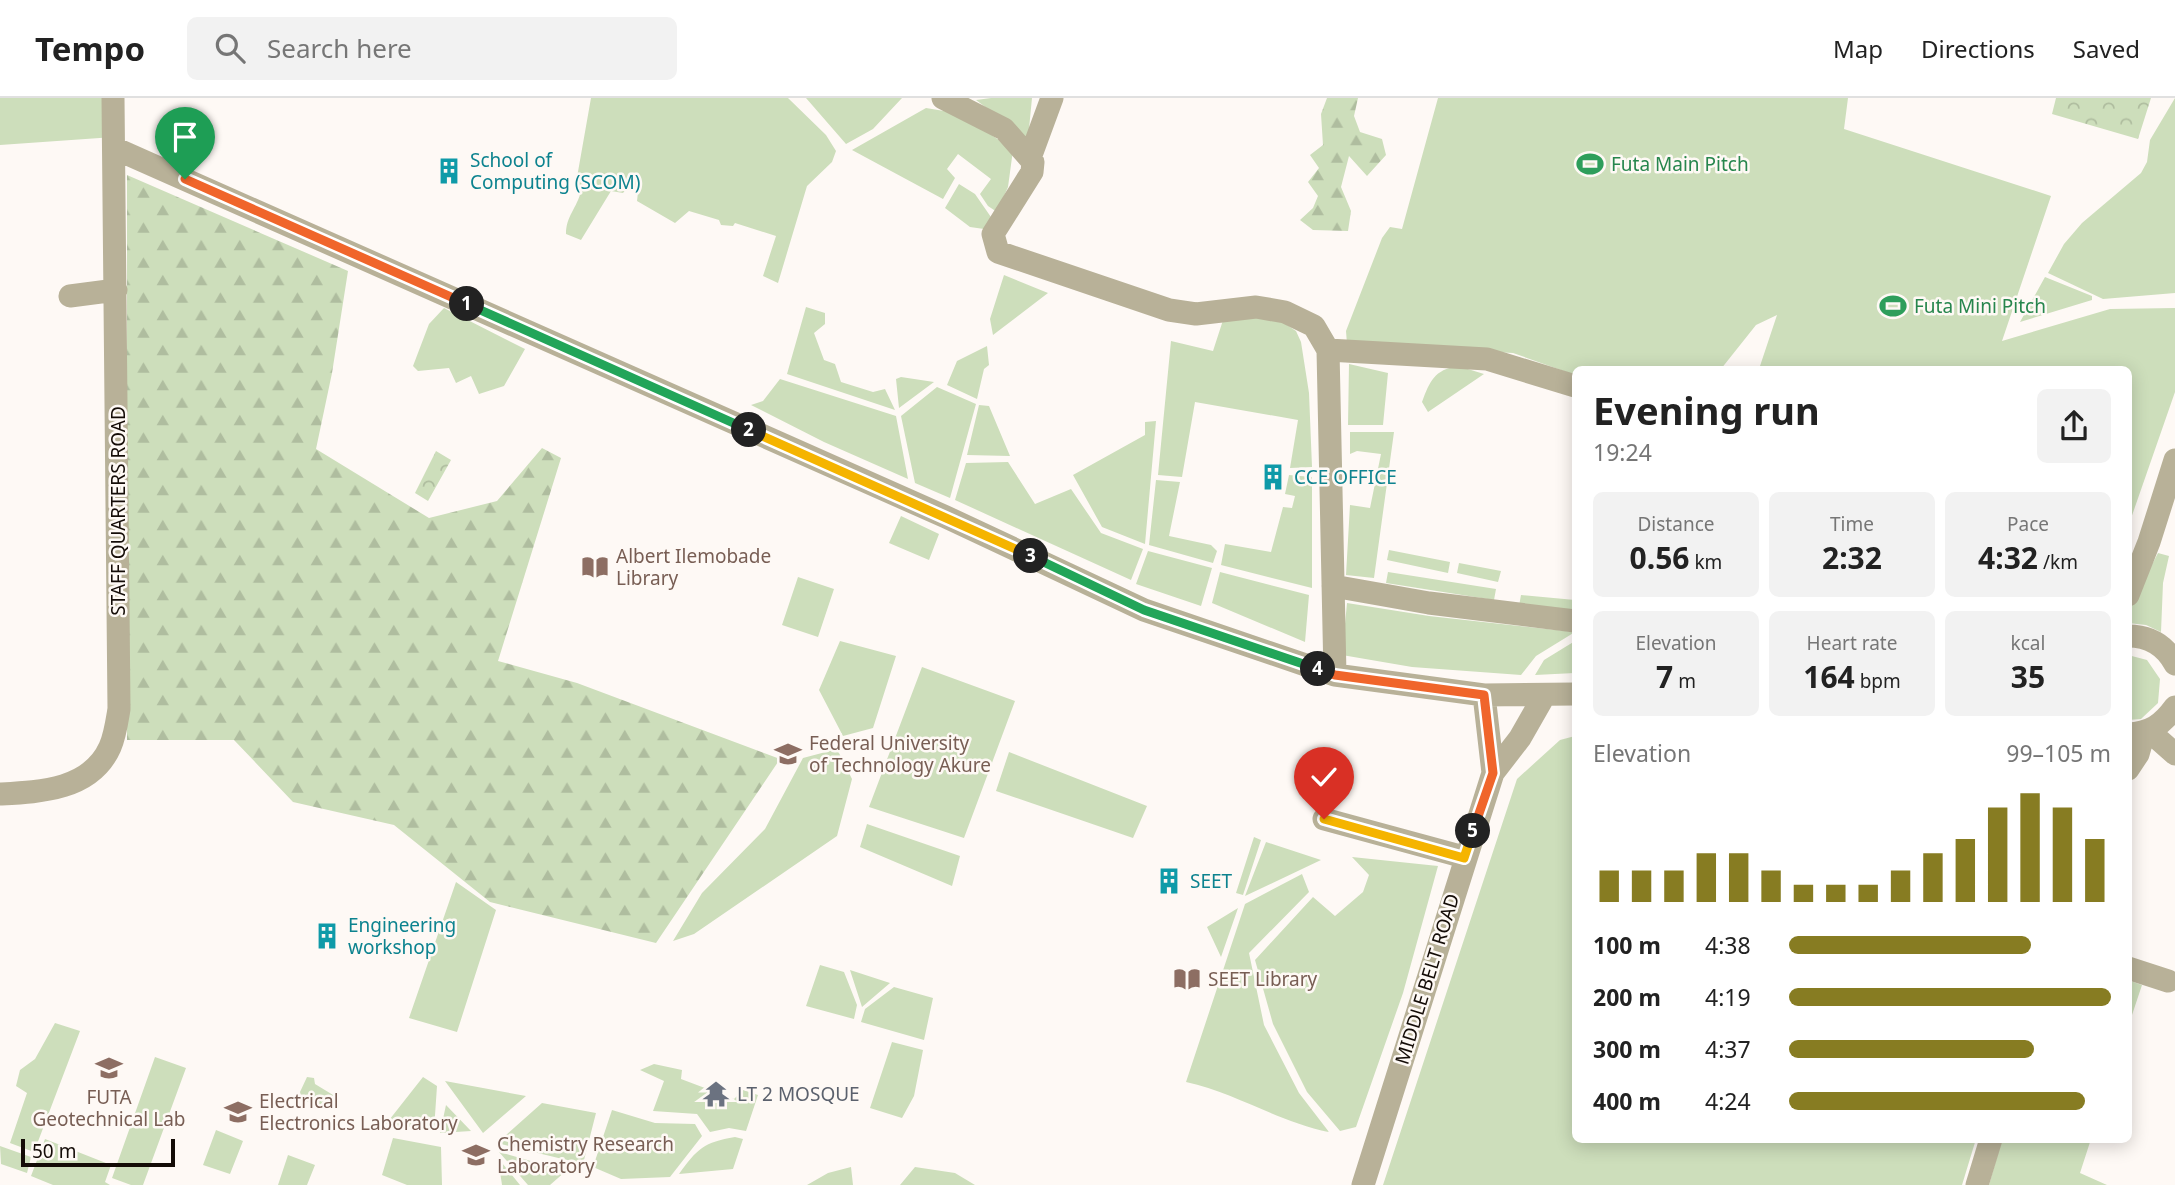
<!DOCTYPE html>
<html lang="en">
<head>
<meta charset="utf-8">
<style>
  body { margin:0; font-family:"Noto Sans",sans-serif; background:#f2f2f2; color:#222; height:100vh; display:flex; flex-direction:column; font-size:26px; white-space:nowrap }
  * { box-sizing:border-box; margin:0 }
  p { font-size:23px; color:#767676 }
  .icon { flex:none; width:38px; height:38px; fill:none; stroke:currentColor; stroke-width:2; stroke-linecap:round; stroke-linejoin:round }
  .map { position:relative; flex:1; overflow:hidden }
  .side { position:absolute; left:1572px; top:268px; width:560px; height:777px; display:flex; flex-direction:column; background:#fff; border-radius:10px; box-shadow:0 4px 18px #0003 }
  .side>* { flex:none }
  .scale { position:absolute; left:21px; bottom:18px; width:154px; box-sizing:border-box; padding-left:7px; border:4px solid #140c07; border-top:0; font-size:19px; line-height:24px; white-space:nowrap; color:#140c07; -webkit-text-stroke:5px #fef9f5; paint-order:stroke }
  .pin { position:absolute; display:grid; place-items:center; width:60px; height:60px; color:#fff; margin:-72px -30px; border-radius:50% 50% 50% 0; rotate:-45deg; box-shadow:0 0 7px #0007 }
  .pin .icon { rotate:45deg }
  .km { position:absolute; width:35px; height:35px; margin:-18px; border-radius:50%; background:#222; color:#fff; font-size:19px; line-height:35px; text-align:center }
  .round { display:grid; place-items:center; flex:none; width:74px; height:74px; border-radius:10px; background:#f2f2f2 }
  .summary { display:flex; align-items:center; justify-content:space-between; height:119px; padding:0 21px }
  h1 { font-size:38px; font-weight:700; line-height:52px }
  .figures { display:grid; grid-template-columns:repeat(3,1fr); gap:10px; height:119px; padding:7px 21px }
  .figures div { display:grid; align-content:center; border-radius:10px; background:#f2f2f2; text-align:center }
  .figures b { font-size:30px; font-weight:700 }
  .figures small { font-size:19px; font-weight:400 }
  .figures p { font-size:19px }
  .chart { height:196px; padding:14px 21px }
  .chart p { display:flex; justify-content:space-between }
  .chart svg { width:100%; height:126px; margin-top:7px; stroke:#877c22; stroke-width:6 }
  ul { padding:0 21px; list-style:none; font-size:23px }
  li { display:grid; grid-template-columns:112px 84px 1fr; align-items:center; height:52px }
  li i { height:18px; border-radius:9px; background:#877c22 }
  header { display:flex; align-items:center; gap:42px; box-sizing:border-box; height:98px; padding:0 35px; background:#fff; border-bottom:2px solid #e0e0e0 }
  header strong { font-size:33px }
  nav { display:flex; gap:38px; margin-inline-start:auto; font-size:24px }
  .search { width:490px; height:63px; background:#f2f2f2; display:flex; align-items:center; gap:18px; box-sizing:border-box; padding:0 24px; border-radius:10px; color:#767676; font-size:26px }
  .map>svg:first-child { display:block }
  .green { fill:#cddebb }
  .forest { fill:url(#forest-firs) }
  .park { fill:url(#park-crowns) }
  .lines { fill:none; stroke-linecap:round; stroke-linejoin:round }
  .minor { stroke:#b8b198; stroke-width:23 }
  .split-1-casing { stroke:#fff; stroke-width:14 }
  .split-2-casing { stroke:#fff; stroke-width:14 }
  .split-3-casing { stroke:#fff; stroke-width:14 }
  .split-4-casing { stroke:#fff; stroke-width:14 }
  .split-5-casing { stroke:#fff; stroke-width:14 }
  .split-6-casing { stroke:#fff; stroke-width:14 }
  .split-1 { stroke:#f0652b; stroke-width:9 }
  .split-2 { stroke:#22a559; stroke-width:9 }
  .split-3 { stroke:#f5b400; stroke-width:9 }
  .split-4 { stroke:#22a559; stroke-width:9 }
  .split-5 { stroke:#f0652b; stroke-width:9 }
  .split-6 { stroke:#f5b400; stroke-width:9 }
  .labels { text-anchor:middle; stroke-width:5; stroke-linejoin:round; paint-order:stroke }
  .culture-label { font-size:19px; fill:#0d838f; stroke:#fef9f5; text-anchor:start }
  .leisure-label { font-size:19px; fill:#27864d; stroke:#fef9f5; text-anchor:start }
  .street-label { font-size:19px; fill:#140c07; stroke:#fef9f5 }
  .education-label { font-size:19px; fill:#785e54; stroke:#fef9f5; text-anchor:start }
  .worship-label { font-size:19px; fill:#5b616d; stroke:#fef9f5; text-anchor:start }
</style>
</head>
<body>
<header>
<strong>Tempo</strong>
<div class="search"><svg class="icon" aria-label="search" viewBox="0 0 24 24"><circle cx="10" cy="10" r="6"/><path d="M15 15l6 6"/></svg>Search here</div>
<nav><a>Map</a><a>Directions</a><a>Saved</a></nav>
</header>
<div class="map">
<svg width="2175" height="1087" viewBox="0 0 2175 1087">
  <defs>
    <pattern id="forest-firs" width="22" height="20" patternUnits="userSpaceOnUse" patternTransform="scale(1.75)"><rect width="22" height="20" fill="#cddebb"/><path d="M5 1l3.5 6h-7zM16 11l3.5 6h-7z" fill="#afbd9f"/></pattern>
    <pattern id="park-crowns" width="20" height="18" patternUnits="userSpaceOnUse" patternTransform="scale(1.75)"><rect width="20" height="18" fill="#cddebb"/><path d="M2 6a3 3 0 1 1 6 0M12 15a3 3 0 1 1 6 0" fill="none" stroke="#afbd9f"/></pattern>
  </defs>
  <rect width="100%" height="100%" fill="#fef9f5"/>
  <path class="green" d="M0 0H112L114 39 0 47Z
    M591 0H788L826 37 836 53 832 64 807 88 778 185 763 178 776 138 735 125 733 128 721 127 719 122 689 113 675 125 637 103 638 94 630 86 623 95 611 93 581 142 566 136C566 118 577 110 581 93L576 85Z
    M806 0H902L873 31 846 46Z
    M991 0H1032L1028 41 976 2Z
    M1438 0H1848L1844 31 2051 98 2002 243 2110 211 2175 210V294L2128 429V271H1759L1777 217 1756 227 1721 271H1575V277L1513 255 1347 246 1346 233 1382 140 1390 129 1402 131Z
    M2175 0V195L2103 201 2048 175 2064 146 2082 125 2141 75 2147 64 2150 42Z
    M926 10 962 16 1013 52 1008 89 997 114 988 108 980 96 991 81 958 56 947 71 955 80 943 101 852 52Z
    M959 86 975 96 993 122 984 131 970 129 945 110Z
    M1004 177 1048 195 993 237 990 221Z
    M2045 179 2092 198V202L2020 224Z
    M806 209 825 215V226L814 235 824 262 835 266 841 284 873 294 885 291 895 312 787 276Z
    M444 210 525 251 504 288 479 296 471 278 456 285 449 270 418 273 413 268 429 226Z
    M1225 216 1275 219 1296 233 1301 244 1309 295 1312 369 1290 370 1298 322 1195 304 1182 379 1158 377 1171 243 1213 253Z
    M987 248 989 267 984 271 977 301 947 287 957 263Z
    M1349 266 1388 275 1383 327H1348Z
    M1458 268 1484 276 1428 314 1422 304C1430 283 1434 272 1458 268Z
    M901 279 934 284 899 310 896 281Z
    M780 281 896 318 908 381 824 344 751 307 763 303Z
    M937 289 976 306 950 400 915 385 901 318Z
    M979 307 989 308 1010 358 967 357Z
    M1156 323 1145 446 1102 429 1073 377 1145 337V324Z
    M1350 334H1394L1374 480 1346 477 1350 407 1370 410 1381 356 1357 353 1350 356Z
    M1008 364 1035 406 1071 391 1101 435 1143 451 1131 482 955 402 966 365Z
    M1289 377 1312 379V490L1221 467 1225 446 1271 454 1283 409 1292 410 1295 398 1285 396Z
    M1156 382 1180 384 1169 438 1211 447 1217 453 1213 465 1149 447Z
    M901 418 939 436 929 462 889 445Z
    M1389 452 1450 464 1448 475 1387 462Z
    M1148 453 1212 470 1201 508 1136 486Z
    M2158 455 2169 458 2163 485 2161 534 2146 527 2128 525V513Z
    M1459 465 1501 473 1498 484 1457 475Z
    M1220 474 1309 497 1305 544 1212 505Z
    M1388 474 1496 491 1494 502 1386 485Z
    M798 479 834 491 818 539 782 527Z
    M1521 497 1575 502V515L1519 508Z
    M1347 505 1429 518 1575 534 1536 558 1521 577 1412 569 1342 557Z
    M840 543 896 558 873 630 843 638 819 592Z
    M1575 543V575L1535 577 1544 562Z
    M2128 557 2147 562 2160 581 2158 605 2141 621 2128 622Z
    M922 569 1015 603 964 740 869 709Z
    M1575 638V1041H1976L1962 1087H1383L1517 681 1560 642Z
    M837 651 852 681 837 738 694 836 673 843 702 795 765 731 803 660Z
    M1009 654 1147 708 1133 740 996 693Z
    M867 726 960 758 952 788 860 749Z
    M1254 739 1261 742 1243 797 1236 795Z
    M1266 744 1321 762 1245 798Z
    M1352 759 1438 768 1403 895 1356 1029 1340 1033 1307 994 1273 926 1255 862 1313 799 1335 818 1363 794 1369 777Z
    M1302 776 1309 794 1249 855 1264 927 1299 995 1329 1034C1279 1024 1236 995 1186 984L1245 806Z
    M456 784 496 812 457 934 409 920Z
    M1238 810 1221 859 1207 829Z
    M820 867 844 874 857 907 854 921 806 908Z
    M850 872 890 885 862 909Z
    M2128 882 2142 887 2128 929Z
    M894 889 933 900 924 942 861 924 865 911Z
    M55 925 80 933 34 1054 10 1045 27 995 16 988 20 972 35 961Z
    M892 944 923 952 914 998 902 1020 870 1010Z
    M155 959 186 970 143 1087H131L112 1080Z
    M654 966 682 972 681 981 734 1001 743 992 758 997 746 1033 729 1030 710 1034 697 1016 653 1013 664 983 640 972Z
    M307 979 314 980 315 986 338 1000 336 1008 323 1010 302 1001 300 994Z
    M423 979 437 988 434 1032 386 1026Z
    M445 983 526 998 483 1035Z
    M542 1005 596 1015 583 1066 497 1045Z
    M446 1007 471 1033 440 1035Z
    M612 1012 655 1025 695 1026 702 1038 670 1079 621 1081 593 1069Z
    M216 1032 243 1043 230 1076 203 1067Z
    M735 1039 743 1041 733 1071 679 1076C697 1051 704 1044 735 1039Z
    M393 1040 441 1049 442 1087H407L382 1077Z
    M45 1041 111 1067 105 1084 110 1087H53L31 1078Z
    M2002 1041H2091L2080 1075 2107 1087H1989Z
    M0 1048 31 1059 27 1075 1 1066Z
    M499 1054 566 1073 550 1087H528Z
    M288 1057 315 1067 307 1087H278Z
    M498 1060 520 1087H502Z
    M851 1069 853 1087H807L828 1075Z
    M915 1069 955 1075 975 1087H900Z"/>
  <path class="forest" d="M1327 0H1358L1354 18 1360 34 1382 41 1386 57 1367 78 1349 58 1341 89 1351 113 1348 133 1313 132 1300 122 1313 110 1318 98 1308 84 1319 70 1310 57 1323 47 1321 16Z
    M127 77 348 173 332 275 316 351 429 420 497 403 542 350 561 360 498 563 577 585 780 661 656 845 490 804 394 727 293 704 234 642H127Z"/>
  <path class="park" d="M2056 0H2151L2138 41 2052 16Z
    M436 353 451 362 428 403 415 395Z"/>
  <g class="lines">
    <path class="minor" d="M943 0 1004 31 1033 64 1032 74 993 136 998 154 1169 212 1196 216 1256 209 1285 214 1314 228 1328 252 1335 577
      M114 50 946 419 1144 512 1335 577 1484 597 1575 596
      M1031 57 1052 0
      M70 198 116 192
      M1328 252 1487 261 1575 288
      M1333 488 1429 505 1575 523
      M2128 497 2149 444 2175 362
      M2128 538C2149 538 2165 547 2175 566
      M1484 597 1493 675
      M2149 633 2175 656
      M2128 636C2150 635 2162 627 2175 609
      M2128 671 2138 656 2144 635
      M0 696C40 694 91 692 110 649 115 638 117 623 119 611L113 0
      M1324 721 1464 759
      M2128 870 2168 883
      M1363 1087 1493 675 1520 640 1544 598
      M1977 1087 1991 1041"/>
  </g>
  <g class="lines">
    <g class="split-1-casing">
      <path id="split-1" d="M185 81 467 206"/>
    </g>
    <g class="split-2-casing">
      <path id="split-2" d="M467 206 749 332"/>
    </g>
    <g class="split-3-casing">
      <path id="split-3" d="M749 332 1031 458"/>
    </g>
    <g class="split-4-casing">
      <path id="split-4" d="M1031 458 1144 512 1318 571"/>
    </g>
    <g class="split-5-casing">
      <path id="split-5" d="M1318 571 1335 577 1484 597 1493 675 1473 733"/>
    </g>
    <g class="split-6-casing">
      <path id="split-6" d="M1324 721 1464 760 1473 733"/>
    </g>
    <use href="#split-1" class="split-1"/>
    <use href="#split-2" class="split-2"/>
    <use href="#split-3" class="split-3"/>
    <use href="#split-4" class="split-4"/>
    <use href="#split-5" class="split-5"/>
    <use href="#split-6" class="split-6"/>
  </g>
  <defs>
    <g id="stadium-bare" transform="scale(2.1)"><path d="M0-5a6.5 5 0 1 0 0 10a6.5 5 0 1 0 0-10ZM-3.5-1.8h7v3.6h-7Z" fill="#2e9e5b" stroke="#fef9f5" stroke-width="2.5" paint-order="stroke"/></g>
    <g id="building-bare" transform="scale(2.1)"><path d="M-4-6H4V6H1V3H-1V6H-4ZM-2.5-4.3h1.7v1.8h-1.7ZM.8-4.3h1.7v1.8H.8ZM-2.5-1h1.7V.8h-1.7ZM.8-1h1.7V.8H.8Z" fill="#0f9aa8" stroke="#fef9f5" stroke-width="2.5" paint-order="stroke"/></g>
    <g id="library-bare" transform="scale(2.1)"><path d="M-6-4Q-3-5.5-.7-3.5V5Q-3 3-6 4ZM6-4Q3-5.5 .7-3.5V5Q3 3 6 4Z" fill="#8d6e63" stroke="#fef9f5" stroke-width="2.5" paint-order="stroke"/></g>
    <g id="university-bare" transform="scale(2.1)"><path d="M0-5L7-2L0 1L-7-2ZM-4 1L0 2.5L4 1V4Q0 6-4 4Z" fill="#8d6e63" stroke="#fef9f5" stroke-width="2.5" paint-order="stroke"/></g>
    <g id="school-bare" transform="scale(2.1)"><path d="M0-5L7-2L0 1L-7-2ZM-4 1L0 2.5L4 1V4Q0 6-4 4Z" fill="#8d6e63" stroke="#fef9f5" stroke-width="2.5" paint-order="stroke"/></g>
    <g id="temple-bare" transform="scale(2.1)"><path d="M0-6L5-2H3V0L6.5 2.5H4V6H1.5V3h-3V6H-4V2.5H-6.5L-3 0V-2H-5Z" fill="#6b7280" stroke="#fef9f5" stroke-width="2.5" paint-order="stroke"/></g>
  </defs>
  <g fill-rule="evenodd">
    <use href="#stadium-bare" x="1590" y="66"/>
    <use href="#building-bare" x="449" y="73"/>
    <use href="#stadium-bare" x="1893" y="208"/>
    <use href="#building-bare" x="1273" y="379"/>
    <use href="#library-bare" x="595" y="469"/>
    <use href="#university-bare" x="788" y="656"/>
    <use href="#building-bare" x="1169" y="783"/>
    <use href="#building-bare" x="327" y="838"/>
    <use href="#library-bare" x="1187" y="881"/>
    <use href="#school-bare" x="109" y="970"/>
    <use href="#temple-bare" x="716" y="996"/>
    <use href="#school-bare" x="238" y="1014"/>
    <use href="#school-bare" x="476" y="1057"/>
  </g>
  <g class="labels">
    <g class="culture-label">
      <text x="470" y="69">School of<tspan x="470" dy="22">Computing (SCOM)</tspan></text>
      <text x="1294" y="386">CCE OFFICE</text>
      <text x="1190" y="790">SEET</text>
      <text x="348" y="834">Engineering<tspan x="348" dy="22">workshop</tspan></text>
    </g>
    <g class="leisure-label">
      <text x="1611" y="73">Futa Main Pitch</text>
      <text x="1914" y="215">Futa Mini Pitch</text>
    </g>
    <g class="street-label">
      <text transform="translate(118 413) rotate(-90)" y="7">STAFF QUARTERS ROAD</text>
      <text transform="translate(1427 881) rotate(-73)" y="7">MIDDLE BELT ROAD</text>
    </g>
    <g class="education-label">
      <text x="616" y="465">Albert Ilemobade<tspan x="616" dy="22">Library</tspan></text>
      <text x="809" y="652">Federal University<tspan x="809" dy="22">of Technology Akure</tspan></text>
      <text x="1208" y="888">SEET Library</text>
      <text x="109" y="1006" text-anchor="middle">FUTA<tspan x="109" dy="22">Geotechnical Lab</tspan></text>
      <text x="259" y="1010">Electrical<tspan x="259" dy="22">Electronics Laboratory</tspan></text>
      <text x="497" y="1053">Chemistry Research<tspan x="497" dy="22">Laboratory</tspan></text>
    </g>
    <g class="worship-label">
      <text x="737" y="1003">LT 2 MOSQUE</text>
    </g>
  </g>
</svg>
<div class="scale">50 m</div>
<div class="pin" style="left:185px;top:81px;background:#1e9e55"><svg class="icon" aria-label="arrive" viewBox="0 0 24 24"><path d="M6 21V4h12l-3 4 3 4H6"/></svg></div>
<div class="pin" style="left:1324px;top:721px;background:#d93025"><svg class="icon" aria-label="check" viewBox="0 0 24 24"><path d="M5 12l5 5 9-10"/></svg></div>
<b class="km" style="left:467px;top:206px">1</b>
<b class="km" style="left:749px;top:332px">2</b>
<b class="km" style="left:1031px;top:458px">3</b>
<b class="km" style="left:1318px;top:571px">4</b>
<b class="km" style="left:1473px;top:733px">5</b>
<section class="side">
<div class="summary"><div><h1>Evening run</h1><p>19:24</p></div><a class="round"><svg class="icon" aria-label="share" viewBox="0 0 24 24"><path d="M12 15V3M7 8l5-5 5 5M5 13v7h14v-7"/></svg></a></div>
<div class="figures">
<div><p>Distance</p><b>0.56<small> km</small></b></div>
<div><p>Time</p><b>2:32</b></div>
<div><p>Pace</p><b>4:32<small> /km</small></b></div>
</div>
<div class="figures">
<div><p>Elevation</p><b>7<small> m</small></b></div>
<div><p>Heart rate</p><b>164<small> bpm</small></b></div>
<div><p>kcal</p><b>35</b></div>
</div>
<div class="chart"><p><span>Elevation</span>99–105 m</p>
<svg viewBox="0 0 160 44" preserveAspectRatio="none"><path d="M5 44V33M15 44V33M25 44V33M35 44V27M45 44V27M55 44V33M65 44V38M75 44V38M85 44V38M95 44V33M105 44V27M115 44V22M125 44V11M135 44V6M145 44V11M155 44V22"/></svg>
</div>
<ul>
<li><b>100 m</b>4:38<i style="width:75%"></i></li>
<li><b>200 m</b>4:19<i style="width:100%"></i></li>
<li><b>300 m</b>4:37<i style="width:76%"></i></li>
<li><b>400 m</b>4:24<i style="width:92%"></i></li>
</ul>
</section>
</div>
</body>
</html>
